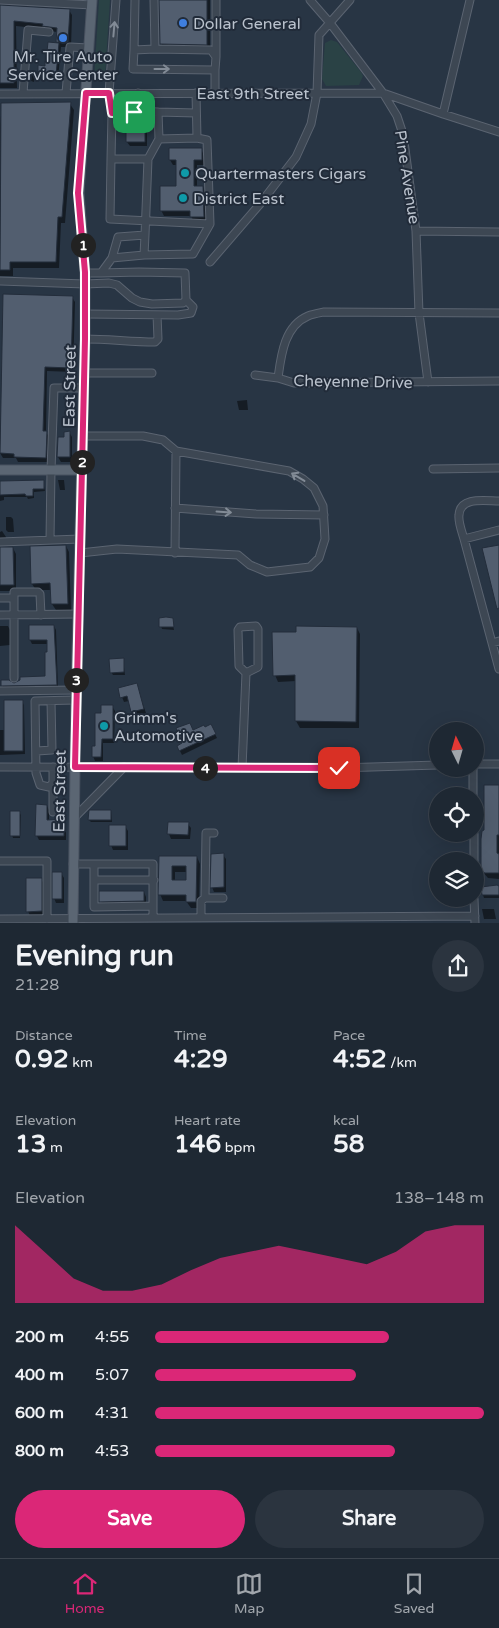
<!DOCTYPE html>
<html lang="en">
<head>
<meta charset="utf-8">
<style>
  body { margin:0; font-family:"Varela Round",sans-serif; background:#2b343f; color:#f1f3f6; height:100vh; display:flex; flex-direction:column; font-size:19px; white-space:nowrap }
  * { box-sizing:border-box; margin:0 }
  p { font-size:16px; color:#a1a6ac }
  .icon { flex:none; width:28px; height:28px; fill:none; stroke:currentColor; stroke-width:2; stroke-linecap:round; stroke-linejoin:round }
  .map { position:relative; height:923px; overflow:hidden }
  .sheet { display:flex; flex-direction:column; background:#1e2833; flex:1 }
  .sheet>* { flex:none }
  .needle { width:32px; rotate:355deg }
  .tools { position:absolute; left:429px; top:722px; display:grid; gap:10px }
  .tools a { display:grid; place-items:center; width:55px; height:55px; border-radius:50%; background:#1e2833; box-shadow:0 5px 20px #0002,0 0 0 1px #3c444e; font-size:25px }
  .pin { position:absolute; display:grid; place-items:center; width:42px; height:42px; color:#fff; margin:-21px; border-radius:10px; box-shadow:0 2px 8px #0006 }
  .km { position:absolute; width:25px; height:25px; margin:-12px; border-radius:50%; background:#222; color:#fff; font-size:14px; line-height:25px; text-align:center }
  .round { display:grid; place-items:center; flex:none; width:52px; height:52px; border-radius:26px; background:#2b343f }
  .summary { display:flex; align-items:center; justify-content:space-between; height:85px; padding:0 15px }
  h1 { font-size:28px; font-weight:700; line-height:38px }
  .stats { display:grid; grid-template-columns:repeat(3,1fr); gap:8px; height:85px; padding:5px 15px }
  .stats div { display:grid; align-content:center }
  .stats b { font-size:25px; font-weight:700 }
  .stats small { font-size:14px; font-weight:400 }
  .stats p { font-size:14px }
  .chart { height:140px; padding:10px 15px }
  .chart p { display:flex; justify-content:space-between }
  .chart svg { width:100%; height:90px; margin-top:5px; fill:#db2777; opacity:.7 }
  .action { display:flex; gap:10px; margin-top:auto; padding:10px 15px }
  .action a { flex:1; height:58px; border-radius:30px; background:#db2777; color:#fff; font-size:20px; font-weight:700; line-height:58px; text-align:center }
  .action a+a { background:#2b343f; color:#f1f3f6 }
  ul { padding:0 15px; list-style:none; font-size:16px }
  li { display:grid; grid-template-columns:80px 60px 1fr; align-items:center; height:38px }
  li i { height:12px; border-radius:6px; background:#db2777 }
  .tab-bar { display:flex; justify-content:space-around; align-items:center; height:70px; border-top:1px solid #3c444e; background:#1e2833; font-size:14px; color:#a1a6ac }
  .tab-bar a { display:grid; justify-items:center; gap:2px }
  .tab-bar .current { color:#db2777 }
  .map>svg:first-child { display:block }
  .green { fill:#2a4245 }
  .shadow { fill:#0007; fill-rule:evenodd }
  .building { fill:#525e6f; stroke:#232d3b; fill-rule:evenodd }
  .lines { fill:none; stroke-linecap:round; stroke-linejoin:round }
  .minor-casing { stroke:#5b6471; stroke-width:9 }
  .major-casing { stroke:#495260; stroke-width:11 }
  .minor { stroke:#3d4753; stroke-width:7 }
  .major { stroke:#5b6673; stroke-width:9 }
  .oneway { stroke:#828b96 }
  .route-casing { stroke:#fff; stroke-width:10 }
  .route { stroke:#db2777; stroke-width:6 }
  .shop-dot { fill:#3f7fe0; stroke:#212b39; stroke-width:2 }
  .culture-dot { fill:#0f9aa8; stroke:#212b39; stroke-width:2 }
  .labels { text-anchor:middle; stroke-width:4; stroke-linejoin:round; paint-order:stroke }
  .poi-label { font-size:16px; fill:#bac2cd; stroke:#212b39; text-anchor:start }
  .street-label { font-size:16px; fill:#bac2cd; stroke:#212b39 }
</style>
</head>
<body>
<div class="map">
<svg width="499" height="923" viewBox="0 0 499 923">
  <rect width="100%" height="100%" fill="#283544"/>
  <path class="green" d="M99 0H110L105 76 102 82 94 80Z
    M331 40 337 42 361 72 363 76 359 85 326 86 322 79 325 43Z"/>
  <path class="shadow" d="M161 0H210V51L165 50 161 43Z
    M0 7 69 10 72 15 71 47H61L58 79 41 78 39 73 46 67 58 44V32L47 31 45 29 16 26 17 88H0Z
    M31 74 35 76 34 82 31 81Z
    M2 104H70L74 110 65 223H61L59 268H13V276H0V126Z
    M144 122 147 126V146H130L127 142Z
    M201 149 204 155 205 165H197V187H203L206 193 207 222H194L191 216H164L161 210 178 187V165H173L170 160Z
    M4 295 72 297 75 302 73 372 47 371 46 432 49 437 48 462H18L16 458H3L0 453Z
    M247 400 248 410H239L237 401Z
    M69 432 72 437V462H61L58 457Z
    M58 480H64L65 490H60Z
    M43 481 45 491 34 492V498L28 499 27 497H4V500L0 501V482Z
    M6 517H11L13 519 14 532H8L6 530Z
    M2 531 6 537V542L0 544V532Z
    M66 546 69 552 71 610H56L52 604V590H36L32 584Z
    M13 548 16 554V591H0V549Z
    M172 619 174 630 162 629 161 626Z
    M0 626H8L10 630V645L0 646Z
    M54 626 56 630 58 688 4 689 2 685H14L46 678 48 644H32L30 640Z
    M357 628 360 634 359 728H300L296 721V681L278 682 275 675Z
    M123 660 125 675H113L111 672Z
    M136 684 146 713 135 717 129 701 124 702 122 697Z
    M22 701 24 705 25 754 0 755V730H5Z
    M112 706 115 711 114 743H103V761H95L93 756 102 714Z
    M211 726 217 738 182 755 178 747 184 744 193 731Z
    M499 787V879L488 878 482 871Z
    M47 806 49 810V821H63L66 825V840H39L37 836Z
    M111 811 112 822H91L89 820Z
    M19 812 21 815 20 838H13L12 835Z
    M188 824 191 828 190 839H171L169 834Z
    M125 826 128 831V850H113L111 845Z
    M223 855 226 859V892H214L212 887Z
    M160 857H197L200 864 199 908H191L186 901H163L160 894ZM175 872H187V882L175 881Z
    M61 873 64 878V903H56L54 898Z
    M41 879 44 884V916H30L28 911Z
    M499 889V898H484L483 895Z
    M144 892 146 897V905L103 906 101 901Z
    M482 909H494L496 919H484Z"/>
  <path class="building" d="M159 0H207V45L160 44Z
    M0 5 70 9 68 42 66 43 56 42 57 28 42 26 43 24 14 21V83H0Z
    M48 42 59 43 56 75 38 74V65L45 66V61H46Z
    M71 102 62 217H58L56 262H10V270H0L1 103Z
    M126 120H145V142H126Z
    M169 148H202V160H194V186H203L204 217H190V211H160V186H176V160H169Z
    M3 294 73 296 71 368 45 367 43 431H47L46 458 14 457V454L0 453Z
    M70 431V457H57L58 437H64V432Z
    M44 480V489H33V496H26L25 494 0 495V481Z
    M66 545 68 604H51L50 583 31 584 30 546Z
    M499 545V608L497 609 482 548Z
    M0 547H13L14 585H0Z
    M166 617 173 618 174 627H159V618Z
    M29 625H54L57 685 1 686V680H9L14 683 20 680V677L45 676V652H47V640H29Z
    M296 626 357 627 356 722 295 721V675L273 676 272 632H296Z
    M124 658V672L110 673 109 659Z
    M137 683 144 709 131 712 127 696 120 698 118 688Z
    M4 700H23V751H4Z
    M101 705H113V739H102L101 757H92V746H95V713H101Z
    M190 723 193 730 204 725 205 727 211 724 216 734 179 751 177 746 182 743 176 728Z
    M484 785H499V835H497V853L499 854V873H484V872H481V839L482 831 484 830Z
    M36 804 47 805V820L64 819V836H35Z
    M89 810H111V820H88Z
    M10 811H20V836H10Z
    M168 822H189L188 835 167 834Z
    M109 825H126V846H109Z
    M224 853V887L210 888 211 854Z
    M159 856H197L196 902H186V895H158ZM172 866H186V880H172Z
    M52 872H62V899H52Z
    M26 878H42V911L26 912Z
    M497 885 499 886V895H482L481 887Z
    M99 891H144V901L99 902Z"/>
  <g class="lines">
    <g class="minor-casing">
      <path id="minor" d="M0 0 92 5
        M116 0 109 93 112 113 134 112
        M135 0 134 50 155 49 154 0
        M216 0V57
        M310 0 330 23 383 93 397 116 403 134 416 231 419 313 428 382
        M134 50 133 69 215 70 216 57 211 50 155 49
        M23 93 28 30 49 32
        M66 93 70 47 88 48
        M138 93 139 111 158 112
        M215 93V70
        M0 94 383 93 443 114 499 132
        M112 113 111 159H148
        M196 113 158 112 159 139 197 138 196 93
        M443 114 470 0
        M197 138 207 140 210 224
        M111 159 110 219 210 224 193 254 144 255 145 235
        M416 231 499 232
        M112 258 144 255
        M210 262 260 204 296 157 311 124 317 93 319 35 350 0
        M85 273H101L112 258 118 237 145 235 148 159 159 139
        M0 281 85 284 109 283 117 285 132 298 140 302 152 304 183 303 186 300 185 273 139 272 101 273
        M499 313 324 312C319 313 313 314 308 316 284 326 281 356 278 378L294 383 499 381
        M85 314 178 315 191 313 193 307 186 300
        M85 339C109 339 131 342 155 342L158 339 157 315
        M84 373H152
        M255 375 278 378
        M433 469 499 468
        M499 501C486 501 460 496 459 515 458 522 462 532 464 539L499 530
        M175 508 256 514 324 515
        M464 539 492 643 499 641
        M50 540 51 470 54 388H84
        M0 542 80 539
        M80 553 117 549 238 555 250 565 267 572 310 567 319 558 325 539 323 506 314 488 303 479 289 471 176 451 163 440 143 436H83
        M175 553 176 451
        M0 598H14
        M0 615 78 614
        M492 643 499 669
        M14 678V592H38L40 594 41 615
        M0 691 76 690
        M37 751 52 750 51 701
        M475 764H499
        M0 767 339 768 438 765
        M53 767V783L49 787 40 785 36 773 35 701 75 700
        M242 768 246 673 239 666 238 630 240 627 256 626 258 629V667L246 673
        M473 769V796
        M53 812V783
        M74 818 124 767
        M474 834V861
        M0 861H47V919
        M73 864H153V918
        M94 864V907L153 906
        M94 880H154
        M205 898H223
        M474 899 475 923
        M201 918V901L205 898 206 833H214
        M0 919 475 916"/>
    </g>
    <g class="major-casing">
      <path id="major" d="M0 470H82
        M73 923 76 690 85 339V273L79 193 92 0"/>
    </g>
    <use href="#minor" class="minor"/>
    <use href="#major" class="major"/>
  </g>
  <defs><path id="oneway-shaft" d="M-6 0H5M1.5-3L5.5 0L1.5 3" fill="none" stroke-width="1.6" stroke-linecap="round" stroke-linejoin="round" transform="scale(1.25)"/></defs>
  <g class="oneway">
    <use href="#oneway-shaft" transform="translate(114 29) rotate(-85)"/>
    <use href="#oneway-shaft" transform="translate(162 69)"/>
    <use href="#oneway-shaft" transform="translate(298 477) rotate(-149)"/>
    <use href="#oneway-shaft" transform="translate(224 512) rotate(4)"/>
  </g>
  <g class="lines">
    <g class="route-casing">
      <path id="route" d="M134 112 112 113 109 93H86L78 193 85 272V339L75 767 339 768"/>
    </g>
    <use href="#route" class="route"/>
  </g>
  <g class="shop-dot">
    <circle cx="183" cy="23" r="5"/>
    <circle cx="63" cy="38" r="5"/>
  </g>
  <g class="culture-dot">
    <circle cx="185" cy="173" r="5"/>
    <circle cx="183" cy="198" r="5"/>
    <circle cx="104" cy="726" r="5"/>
  </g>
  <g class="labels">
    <g class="poi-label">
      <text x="193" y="29">Dollar General</text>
      <text x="63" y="62" text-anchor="middle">Mr. Tire Auto<tspan x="63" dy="18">Service Center</tspan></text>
      <text x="195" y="179">Quartermasters Cigars</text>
      <text x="193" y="204">District East</text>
      <text x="114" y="723">Grimm's<tspan x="114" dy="18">Automotive</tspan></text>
    </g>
    <g class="street-label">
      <text x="253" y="99">East 9th Street</text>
      <text transform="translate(408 177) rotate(81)" y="6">Pine Avenue</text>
      <text transform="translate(353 381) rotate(1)" y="6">Cheyenne Drive</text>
      <text transform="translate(69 386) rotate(-89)" y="6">East Street</text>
      <text transform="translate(59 791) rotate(-89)" y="6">East Street</text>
    </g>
  </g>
</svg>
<div class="tools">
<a><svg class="needle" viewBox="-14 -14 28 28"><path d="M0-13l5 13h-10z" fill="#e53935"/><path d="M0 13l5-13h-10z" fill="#a1a6ac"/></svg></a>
<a><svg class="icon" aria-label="locate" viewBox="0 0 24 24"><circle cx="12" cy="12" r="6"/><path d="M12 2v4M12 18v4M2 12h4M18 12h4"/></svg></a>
<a><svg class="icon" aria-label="layers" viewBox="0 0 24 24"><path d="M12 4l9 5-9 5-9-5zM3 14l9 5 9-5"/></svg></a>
</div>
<div class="pin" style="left:134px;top:112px;background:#1e9e55"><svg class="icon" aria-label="arrive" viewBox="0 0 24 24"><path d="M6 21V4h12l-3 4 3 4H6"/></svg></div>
<div class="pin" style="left:339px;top:768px;background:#d93025"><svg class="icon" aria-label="check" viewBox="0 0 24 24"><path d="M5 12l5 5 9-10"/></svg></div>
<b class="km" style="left:83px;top:245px">1</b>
<b class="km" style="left:82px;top:462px">2</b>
<b class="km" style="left:76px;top:680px">3</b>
<b class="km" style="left:205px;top:768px">4</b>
</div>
<section class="sheet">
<div class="summary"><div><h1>Evening run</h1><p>21:28</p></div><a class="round"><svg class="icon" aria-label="share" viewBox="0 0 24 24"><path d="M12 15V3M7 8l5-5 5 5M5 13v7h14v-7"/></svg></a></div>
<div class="stats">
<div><p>Distance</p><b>0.92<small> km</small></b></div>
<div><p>Time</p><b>4:29</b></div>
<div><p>Pace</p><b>4:52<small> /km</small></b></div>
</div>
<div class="stats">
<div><p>Elevation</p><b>13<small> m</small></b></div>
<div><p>Heart rate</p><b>146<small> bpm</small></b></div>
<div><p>kcal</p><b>58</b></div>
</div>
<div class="chart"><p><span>Elevation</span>138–148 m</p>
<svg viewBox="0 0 160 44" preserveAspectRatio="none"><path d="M0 44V6L10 19L20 32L30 38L40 38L50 35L60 28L70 22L80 19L90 16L100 19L110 22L120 25L130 19L140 9L150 6L160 6V44z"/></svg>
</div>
<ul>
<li><b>200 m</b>4:55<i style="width:71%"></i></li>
<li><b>400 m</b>5:07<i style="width:61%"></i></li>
<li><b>600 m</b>4:31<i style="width:100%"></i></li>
<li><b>800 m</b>4:53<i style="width:73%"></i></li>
</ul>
<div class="action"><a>Save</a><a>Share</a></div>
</section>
<nav class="tab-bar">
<a class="current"><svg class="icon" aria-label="home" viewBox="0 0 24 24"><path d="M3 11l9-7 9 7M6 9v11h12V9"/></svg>Home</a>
<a><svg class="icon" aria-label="map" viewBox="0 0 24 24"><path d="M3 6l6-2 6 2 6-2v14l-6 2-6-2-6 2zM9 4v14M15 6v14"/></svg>Map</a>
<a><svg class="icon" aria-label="saved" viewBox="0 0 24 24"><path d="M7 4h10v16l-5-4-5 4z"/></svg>Saved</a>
</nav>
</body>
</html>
